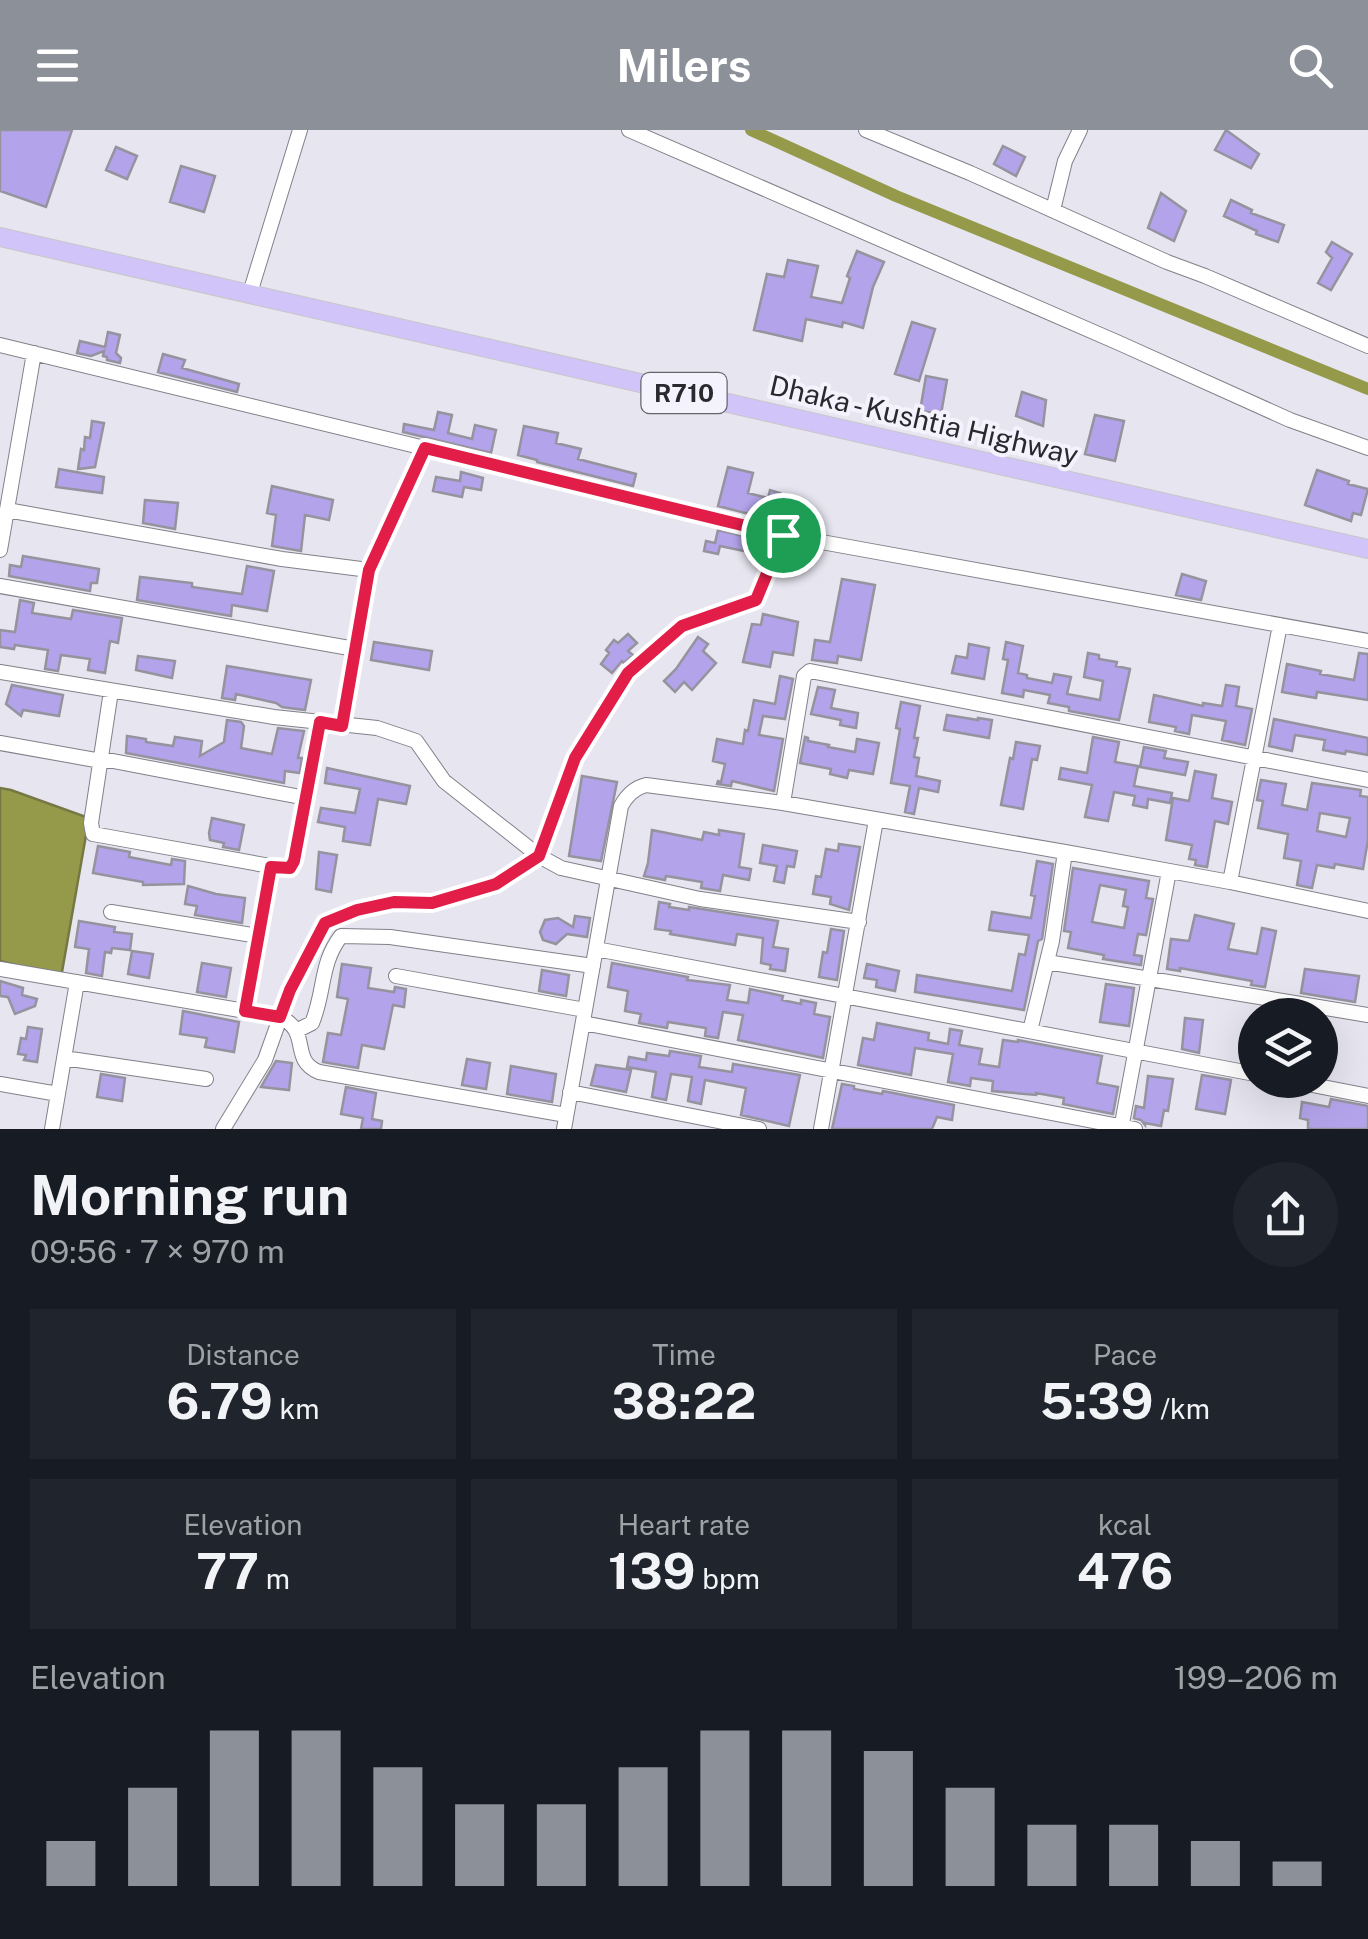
<!DOCTYPE html>
<html lang="en">
<head>
<meta charset="utf-8">
<style>
  body { margin:0; font-family:"Public Sans",sans-serif; background:#20242c; color:#f1f3f6; height:100vh; display:flex; flex-direction:column; font-size:38px; white-space:nowrap }
  * { box-sizing:border-box; margin:0 }
  p { font-size:32px; color:#9ea1a6 }
  .icon { flex:none; width:55px; height:55px; fill:none; stroke:currentColor; stroke-width:2; stroke-linecap:round; stroke-linejoin:round }
  .map { position:relative; height:999px; overflow:hidden }
  .details { display:flex; flex-direction:column; background:#171b24; flex:1 }
  .details>* { flex:none }
  .buttons { position:absolute; left:1238px; top:868px; display:grid; gap:20px }
  .buttons a { display:grid; place-items:center; width:100px; height:100px; border-radius:50%; background:#171b24; box-shadow:0 10px 40px #0002; font-size:50px }
  .pin { position:absolute; display:grid; place-items:center; width:85px; height:85px; color:#fff; margin:-42px; border:5px solid #fff; border-radius:50%; box-shadow:0 2px 10px #0007 }
  .round { display:grid; place-items:center; flex:none; width:105px; height:105px; border-radius:52px; background:#20242c }
  .summary { display:flex; align-items:center; justify-content:space-between; height:170px; padding:0 30px }
  h1 { font-size:55px; font-weight:700; line-height:75px }
  .figures { display:grid; grid-template-columns:repeat(3,1fr); gap:15px; height:170px; padding:10px 30px }
  .figures div { display:grid; align-content:center; border-radius:0px; background:#20242c; text-align:center }
  .figures b { font-size:50px; font-weight:700 }
  .figures small { font-size:28px; font-weight:400 }
  .figures p { font-size:28px }
  .chart { height:280px; padding:20px 30px }
  .chart p { display:flex; justify-content:space-between }
  .chart svg { width:100%; height:180px; margin-top:10px; stroke:#8c9099; stroke-width:6 }
  header { display:flex; justify-content:space-between; align-items:center; height:130px; padding:0 30px; background:#8c9099; color:#fff; font-size:45px; font-weight:700 }
  .map>svg:first-child { display:block }
  .water { fill:#959a4b; stroke:#757842; stroke-width:2.5 }
  .lines { fill:none; stroke-linecap:round; stroke-linejoin:round }
  .canal { stroke:#959a4b; stroke-width:12 }
  .building { fill:#b3a3ea; stroke:#95939d; stroke-width:2.5; fill-rule:evenodd }
  .minor-casing { stroke:#818089; stroke-width:16 }
  .major-casing { stroke:#c8c7c8; stroke-width:20 }
  .minor { stroke:#fff; stroke-width:14 }
  .major { stroke:#d0c4f8; stroke-width:18 }
  .route-casing { stroke:#fff; stroke-width:20 }
  .route { stroke:#e11d48; stroke-width:12 }
  .labels { text-anchor:middle; stroke-width:8; stroke-linejoin:round; paint-order:stroke }
  .shield { fill:#f4f2fd; stroke:#67656b; stroke-width:2.5 }
  .shield-label { font-size:25px; font-weight:bold; fill:#2a292d }
  .street-label { font-size:28px; fill:#2a292d; stroke:#f4f2fd }
</style>
</head>
<body>
<header><svg class="icon" aria-label="menu" viewBox="0 0 24 24"><path d="M4 6h16M4 12h16M4 18h16"/></svg>Milers<svg class="icon" aria-label="search" viewBox="0 0 24 24"><circle cx="10" cy="10" r="6"/><path d="M15 15l6 6"/></svg></header>
<div class="map">
<svg width="1368" height="999" viewBox="0 0 1368 999">
  <rect width="100%" height="100%" fill="#e7e5f0"/>
  <path class="water" d="M0 658 11 660 89 688 62 842 56 845 0 831Z"/>
  <g class="lines">
    <path class="canal" d="M751 0 896 66 1368 259"/>
  </g>
  <path class="building" d="M0 0H72L46 77 0 61Z
    M1226 0 1259 24 1251 38 1215 20Z
    M1003 16 1025 27 1016 46 994 34Z
    M116 17 137 26 127 49 106 40Z
    M181 36 215 46 204 82 170 72Z
    M1161 63 1186 81 1174 111 1148 98Z
    M1231 70 1252 80 1251 83 1284 95 1278 112 1256 104 1257 101 1224 86Z
    M1332 112 1352 124 1331 160 1318 153 1332 128 1326 122Z
    M857 121 884 132 873 157 863 198 843 192 842 197 806 189 802 211 754 200 767 144 784 147 788 130 818 136 811 167 842 173 850 148 847 146Z
    M912 192 935 199 919 251 895 244Z
    M108 202 120 205 116 223 121 228 120 233 107 230V227L103 226 104 221 91 226 77 223 80 211 105 217Z
    M163 224 185 230 182 238 239 254 237 262 158 242Z
    M926 246 947 250 941 284 920 281Z
    M1022 262 1046 270 1043 296 1016 286Z
    M438 282 452 285 448 303 472 309 475 295 496 300 491 323 403 302 404 294 434 300Z
    M1095 285 1124 291 1115 331 1085 324Z
    M92 291 104 293 95 337 78 339 81 319 84 320 85 307 90 308Z
    M524 296 558 303 556 313 581 319 578 329 636 344 633 356 537 332V330L518 325Z
    M728 337 753 343 748 363 768 368 770 360 780 363 773 390 718 376Z
    M59 339 104 347 102 363 56 357Z
    M1317 340 1349 351 1348 354 1368 359 1361 385 1353 383 1351 391 1305 375Z
    M461 342 483 348 481 360 464 357 462 367 433 361 436 347 460 351Z
    M272 356 333 370 329 390 305 385 301 421 272 416 276 385 267 383Z
    M145 370 178 373 175 399 143 393Z
    M718 400 747 407 744 421 720 416 718 424 704 421 706 411 715 413Z
    M23 426 99 439 97 453H91L90 461 9 446 10 435 21 437Z
    M247 436 274 441 267 481 232 475 231 486 137 470 140 447 192 453V457L242 464Z
    M1182 444 1206 451 1201 470 1176 465Z
    M842 449 875 455 861 530 838 526 837 533 812 530 815 510 830 512Z
    M20 470 34 473 32 483 71 489 73 480 122 488 118 513 110 511 105 543 88 540 90 529 61 525 58 541 45 539 48 520 15 515 14 519 0 517V500L15 502Z
    M763 484 798 492 793 525 773 522 770 537 743 532 752 494 761 495Z
    M628 504 637 513 628 521 633 525 624 533 622 531 612 543 601 534 609 523 606 520 614 510 618 513Z
    M698 507 708 514 703 521 716 533 692 560 684 552 675 562 664 551 676 539Z
    M374 512 432 521 429 540 371 530Z
    M1006 512 1023 516 1018 543 1027 545V548L1052 553 1054 544 1071 547 1067 564 1100 570 1103 551 1084 547 1088 523 1099 525V529L1117 532 1116 536 1130 539 1119 590 1069 581V577L1048 573 1050 565 1024 560 1023 567 1002 563 1008 530 1003 529Z
    M969 514 989 518 984 549 952 543 956 526 967 528Z
    M1359 523 1368 524V570L1317 562 1316 568 1282 562 1287 534 1321 541 1320 544 1354 550Z
    M138 526 175 531 172 548 136 540Z
    M227 536 311 550 305 580 282 577 276 573 236 564 235 570 222 568Z
    M780 546 793 549 785 589 763 586 759 605 783 609 774 661 732 651 731 656 717 654 718 651 721 652 725 634 713 631 717 609 743 614 745 600 748 601 754 570 775 574Z
    M12 555 63 565 59 586 23 580 21 586 6 574Z
    M1226 555 1239 557 1236 576 1252 579 1245 615 1222 610 1226 591 1192 585 1189 604 1175 601 1176 597 1149 592 1154 565 1203 576V573L1222 576Z
    M818 557 835 560 831 578 858 583 856 598 840 595 841 590 811 584Z
    M901 572 920 576 914 608H918L914 627 919 628 916 646 940 651 938 662 919 658 914 684 905 682 910 656 891 653 900 599 896 598Z
    M947 585 978 590V588L992 590 989 608 944 600Z
    M1274 589 1368 608V625L1346 621 1345 624 1323 620 1325 610 1295 605 1292 621 1269 616Z
    M227 590 241 592 244 596 241 618 272 624 278 598 304 601 298 628H302L300 643 285 641 284 653 126 623 127 606 146 609V612L173 616 175 607 202 611 200 626 224 612Z
    M805 607 808 608V611L829 615 828 617 855 622 857 609 879 613 873 644 849 640 847 648 830 644 831 639 800 633Z
    M1093 607 1119 612 1115 632 1138 636 1134 656 1172 663 1170 673 1148 669 1147 678 1133 675 1135 666 1114 662 1108 691 1085 687 1092 655 1059 649 1061 638 1087 643Z
    M1016 612 1040 616 1037 630 1032 629 1023 679 1001 675 1010 628 1013 629Z
    M1144 617 1166 621 1164 628 1188 632 1185 645 1140 637Z
    M327 638 410 656 406 674 378 669 370 715 343 711 345 697 318 692 321 678 355 683 360 659 325 653Z
    M1195 641 1216 645 1212 668 1232 672 1228 694 1215 691 1207 737 1195 735 1196 730 1189 729 1192 715 1166 710 1173 668 1189 671Z
    M582 646 617 652 601 731 569 726Z
    M1261 650 1286 654 1282 675 1307 680 1312 653 1361 660 1360 666 1368 667V710L1363 739 1335 734 1334 738 1317 735 1312 758 1297 755 1301 731 1284 728 1288 704 1258 698 1263 671 1257 670ZM1320 683 1350 688 1346 707 1317 701Z
    M212 688 244 695 239 720 223 717 224 713 210 710 209 703Z
    M652 700 702 710 704 702 719 705V700L744 704 739 737 751 739 749 750 723 745 720 761 701 758 702 752 666 746 665 750 644 746 648 733Z
    M839 714 860 717 849 780 830 774 831 767 813 764 816 746 821 747 826 719 838 721Z
    M763 715 797 721 794 737 787 736 784 753 774 751 777 736 760 733Z
    M98 716 130 722 129 727 171 735 172 729 185 731 184 754 143 755V752L93 743Z
    M319 722 337 725 331 762 316 759Z
    M1037 731 1053 734 1042 809 1038 811 1024 880 915 862 917 845 1012 861 1019 824 1025 825 1029 805 989 800 992 782 1031 788 1035 766 1031 765Z
    M1073 738 1149 751 1146 768 1153 769 1146 805 1138 804 1134 825 1142 826 1141 835 1103 829 1104 825 1068 818 1071 802 1064 801ZM1100 755 1126 760 1123 776 1128 777 1124 798 1092 792Z
    M188 756 216 764 245 768 242 793 195 785 197 776 185 774Z
    M659 772 670 774 669 777 689 780V777L778 791 773 817 788 819 785 841 770 839 771 835 761 833 763 808 737 804 735 815 670 804 671 801 655 799Z
    M1195 785 1234 794 1228 819 1257 824 1262 798 1276 801 1265 857 1251 855 1252 851 1180 838V841L1167 839 1171 809 1189 811Z
    M575 786 590 788 587 807 567 804 556 814 543 810 540 802 545 790 558 788 573 797Z
    M79 791 115 797 114 802 132 804 130 820 112 818 111 823 105 822 102 846 86 843 89 819 75 817Z
    M831 799 844 801 837 850 819 847 823 822 827 823Z
    M132 821 153 824 149 848 128 844Z
    M202 833 231 838 226 867 197 862Z
    M612 833 688 847 687 850 730 855 727 870 748 873 750 859 783 866 782 870 801 874V870L816 873 814 884 830 887 823 928 738 910 743 885 723 882 718 908 705 906 706 898 668 892 667 898 639 893 641 884 625 881 628 861 608 857Z
    M342 834 371 838 368 858 394 862 395 857 406 859 404 877 393 875 384 919 362 915 358 938 323 932 328 903 341 905 348 869 337 867Z
    M867 834 899 841 895 861 876 857 877 850 864 848Z
    M1305 839 1359 846 1355 872 1301 863Z
    M542 840 569 845 566 866 539 861Z
    M0 851 23 858 22 865 37 869 35 876 15 884 8 867 0 866Z
    M1106 854 1134 858 1129 896 1100 892Z
    M183 881 239 892 234 922 205 917 207 908 180 904Z
    M1185 888 1203 890 1199 923 1182 919Z
    M877 893 929 903 928 910 948 914 950 899 962 901 959 915 982 919 979 934 999 937 1003 910 1018 912V910L1102 926 1097 953 1118 957 1113 984 1063 974 1064 968 1036 963V965L992 961 993 951 971 948 970 956 948 952 953 924 915 918 911 945 858 935 863 908 874 910Z
    M28 897 42 899 37 932 24 930 26 925 18 924 21 908 26 909Z
    M670 921 701 926 699 937 732 942 733 934 800 945 789 996 741 985 746 958 705 950 701 974 688 971 692 947 671 944 666 970 652 967 656 942 627 937 629 927 646 930 647 923 669 926Z
    M467 929 490 933 486 959 462 955Z
    M276 931 292 933 289 960 261 957Z
    M596 935 631 940 626 962 591 955Z
    M511 936 556 944 552 972 507 964Z
    M101 944 125 948 122 971 97 967Z
    M1202 945 1231 950 1225 984 1196 979Z
    M1148 946 1173 949 1168 981 1164 980 1161 996 1145 993V995L1141 990 1134 988 1136 976 1144 978Z
    M842 954 854 956V959L882 964 883 961 954 975 952 990 937 987 932 999H832Z
    M346 957 376 963 372 989 382 991 381 999H361L363 988 341 984Z
    M1331 969 1368 976V999H1308V990L1300 988 1302 972 1329 977Z"/>
  <g class="lines">
    <g class="minor-casing">
      <path id="minor" d="M629 0 1119 213 1290 290 1368 318
        M866 0 970 43 1167 132 1205 146 1368 216
        M1053 80 1065 31 1080 0
        M250 163 300 0
        M0 215 783 405 1368 511
        M7 380 282 429 369 440
        M0 420 34 223
        M0 456 355 519
        M0 542 274 587 377 598 416 611 444 651 539 726 561 738 700 769 859 792
        M111 561 91 693 93 704 281 738H290L294 731 320 592
        M342 596 369 440 425 318
        M0 613 101 631H113L306 668
        M783 673 804 546 810 541 1368 650
        M1230 752 1280 495
        M111 782 258 806
        M596 819 1255 944
        M1047 832 1368 885
        M0 839 280 887C312 902 289 930 319 942L566 985
        M396 846 585 880
        M245 881 271 737
        M583 893 1135 999
        M298 900 312 893C325 862 320 833 341 806L390 807 593 836
        M1030 901 1052 811 1065 722
        M64 928 206 949
        M1287 950 1368 966
        M0 954 58 964
        M570 962 759 999
        M52 999 77 852
        M223 999 265 930 290 860 325 793 357 780 394 772 432 773 496 754 539 726 575 628 628 543 682 496 756 469 783 405
        M564 999 621 676C627 665 634 658 646 655L783 673 1065 722 1230 752 1368 781
        M821 999 876 690
        M1121 999 1169 741"/>
    </g>
    <g class="major-casing">
      <path id="major" d="M0 107 1368 419"/>
    </g>
    <use href="#minor" class="minor"/>
    <use href="#major" class="major"/>
  </g>
  <g class="lines">
    <g class="route-casing">
      <path id="route" d="M425 318 783 405 756 470 682 496 628 543 575 628 539 726 496 754 432 773 394 772 357 780 325 793 290 860 280 887 245 881 271 737 290 738 294 731 320 592 342 596 369 440Z"/>
    </g>
    <use href="#route" class="route"/>
  </g>
  <g class="labels">
    <rect class="shield" x="641.5" y="243" width="85" height="40" rx="8"/>
    <g class="shield-label">
      <text x="684" y="272">R710</text>
    </g>
    <g class="street-label">
      <text transform="translate(924 290) rotate(13)" y="10">Dhaka - Kushtia Highway</text>
    </g>
  </g>
</svg>
<div class="buttons">
<a><svg class="icon" aria-label="layers" viewBox="0 0 24 24"><path d="M12 4l9 5-9 5-9-5zM3 14l9 5 9-5"/></svg></a>
</div>
<div class="pin" style="left:783px;top:405px;background:#1e9e55"><svg class="icon" aria-label="arrive" viewBox="0 0 24 24"><path d="M6 21V4h12l-3 4 3 4H6"/></svg></div>
</div>
<section class="details">
<div class="summary"><div><h1>Morning run</h1><p>09:56 · 7 × 970 m</p></div><a class="round"><svg class="icon" aria-label="share" viewBox="0 0 24 24"><path d="M12 15V3M7 8l5-5 5 5M5 13v7h14v-7"/></svg></a></div>
<div class="figures">
<div><p>Distance</p><b>6.79<small> km</small></b></div>
<div><p>Time</p><b>38:22</b></div>
<div><p>Pace</p><b>5:39<small> /km</small></b></div>
</div>
<div class="figures">
<div><p>Elevation</p><b>77<small> m</small></b></div>
<div><p>Heart rate</p><b>139<small> bpm</small></b></div>
<div><p>kcal</p><b>476</b></div>
</div>
<div class="chart"><p><span>Elevation</span>199–206 m</p>
<svg viewBox="0 0 160 44" preserveAspectRatio="none"><path d="M5 44V33M15 44V20M25 44V6M35 44V6M45 44V15M55 44V24M65 44V24M75 44V15M85 44V6M95 44V6M105 44V11M115 44V20M125 44V29M135 44V29M145 44V33M155 44V38"/></svg>
</div>
</section>
</body>
</html>
